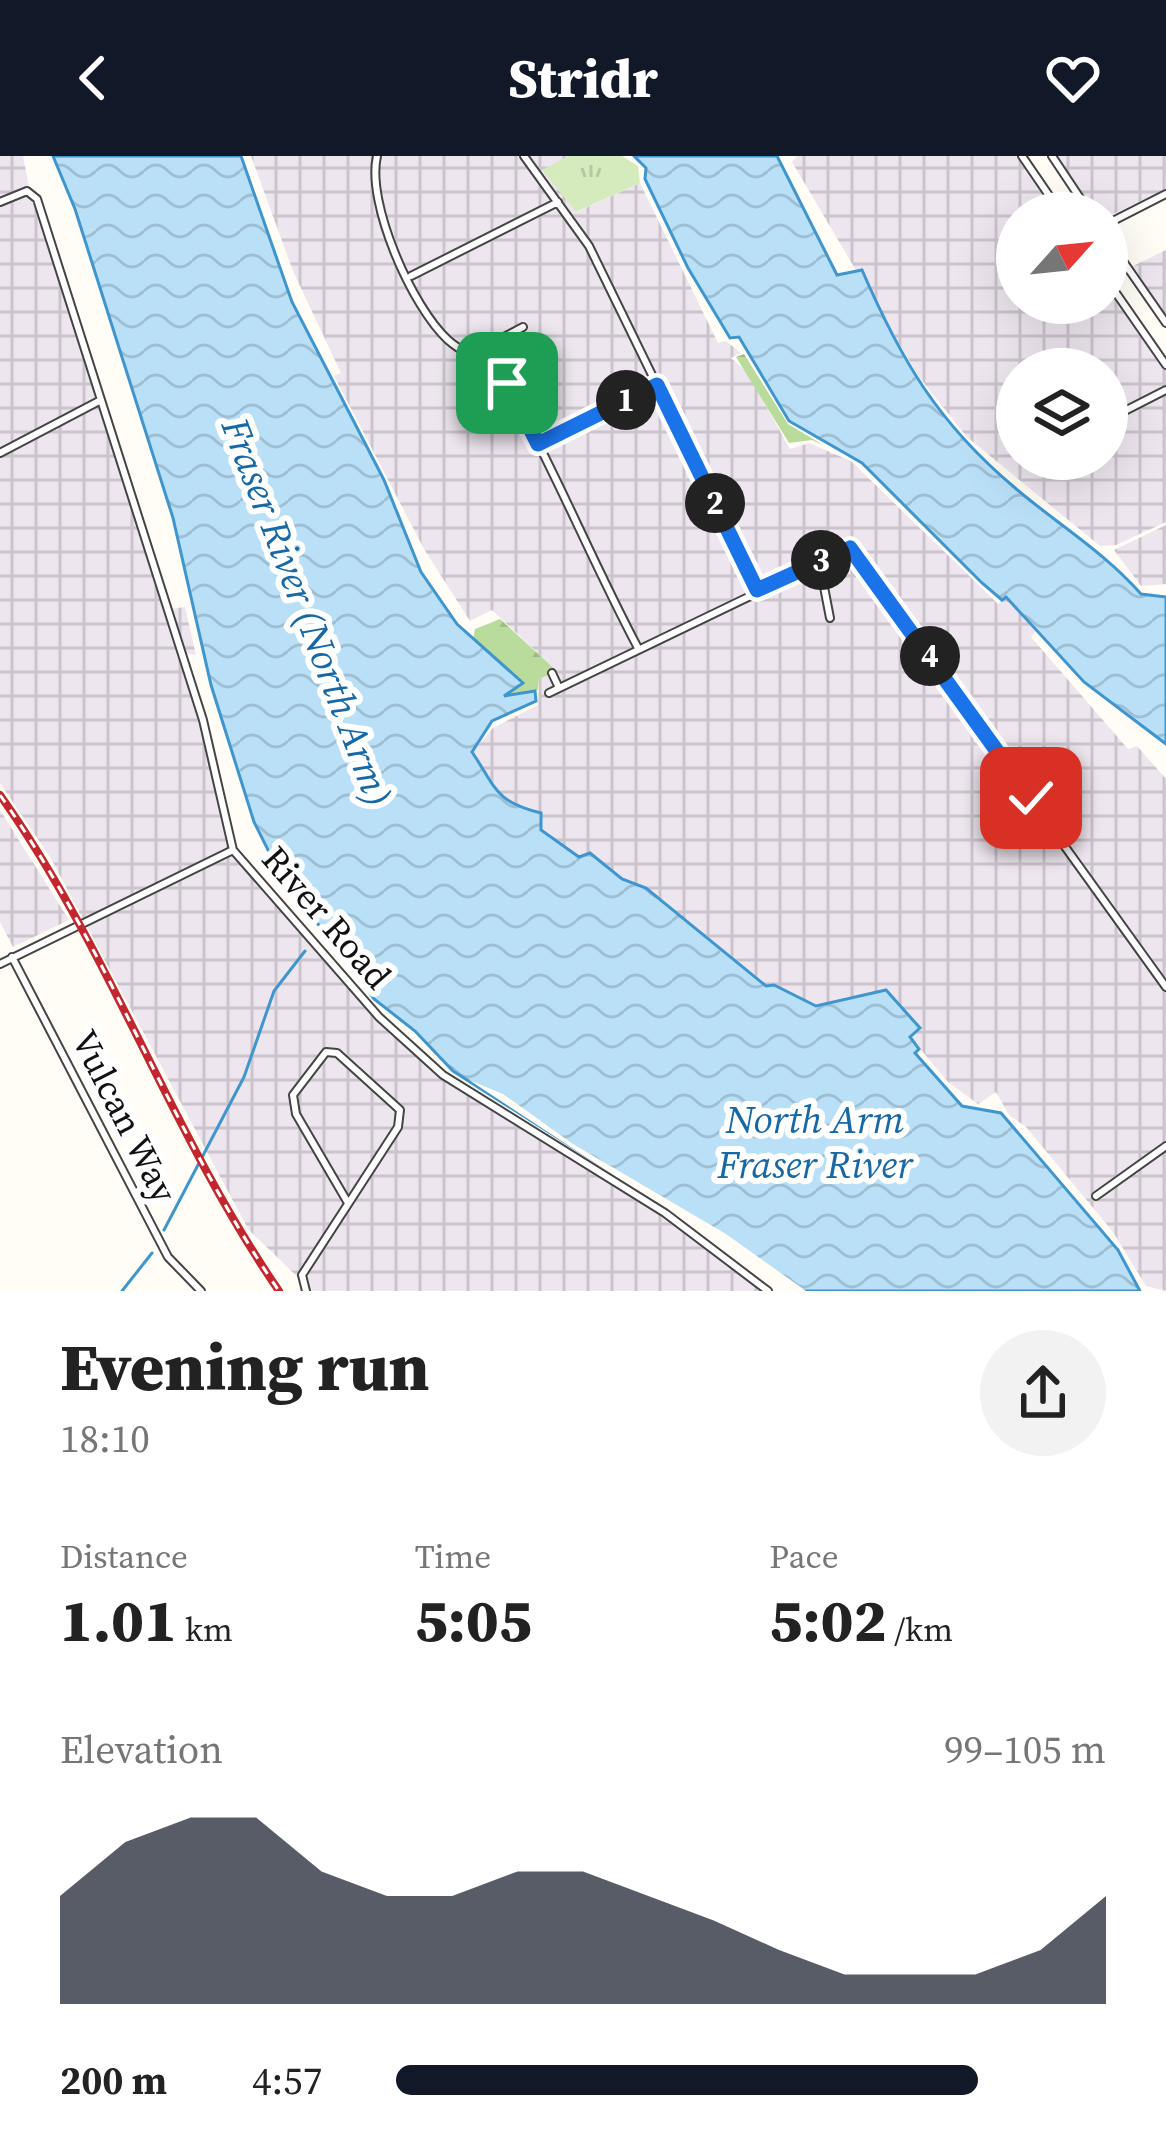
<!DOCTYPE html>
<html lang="en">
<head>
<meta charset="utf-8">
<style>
  body { margin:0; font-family:"Source Serif 4",serif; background:#f2f2f2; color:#222; height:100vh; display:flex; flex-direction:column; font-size:45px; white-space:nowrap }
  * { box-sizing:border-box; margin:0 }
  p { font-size:39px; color:#767676 }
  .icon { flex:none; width:66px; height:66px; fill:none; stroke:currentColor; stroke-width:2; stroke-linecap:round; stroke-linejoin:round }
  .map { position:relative; height:1135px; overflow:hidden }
  .side { display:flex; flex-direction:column; background:#fff; flex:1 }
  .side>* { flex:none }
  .needle { width:78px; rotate:63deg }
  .controls { position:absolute; left:996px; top:36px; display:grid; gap:24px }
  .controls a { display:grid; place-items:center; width:132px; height:132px; border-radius:50%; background:#fff; box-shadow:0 12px 48px #0002; font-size:60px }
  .pin { position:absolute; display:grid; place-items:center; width:102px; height:102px; color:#fff; margin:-51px; border-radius:24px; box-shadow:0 6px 18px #0006 }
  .km { position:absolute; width:60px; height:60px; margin:-30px; border-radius:50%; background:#222; color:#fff; font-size:33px; line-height:60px; text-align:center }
  .round { display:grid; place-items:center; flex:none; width:126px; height:126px; border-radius:63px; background:#f2f2f2 }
  .overview { display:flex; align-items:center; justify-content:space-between; height:204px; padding:0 60px }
  h1 { font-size:66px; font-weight:800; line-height:90px }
  .stats { display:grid; grid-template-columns:repeat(3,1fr); gap:18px; height:204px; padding:12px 60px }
  .stats div { display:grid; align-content:center }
  .stats b { font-size:60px; font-weight:800 }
  .stats small { font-size:33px; font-weight:400 }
  .stats p { font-size:33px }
  .chart { height:336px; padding:24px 60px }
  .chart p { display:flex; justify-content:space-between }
  .chart svg { width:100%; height:216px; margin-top:12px; fill:#111827; opacity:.7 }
  ul { padding:0 60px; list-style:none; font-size:39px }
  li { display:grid; grid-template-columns:192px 144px 1fr; align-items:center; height:90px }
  li i { height:30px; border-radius:15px; background:#111827 }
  header { display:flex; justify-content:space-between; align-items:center; height:156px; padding:0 60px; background:#111827; color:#fff; font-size:54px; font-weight:800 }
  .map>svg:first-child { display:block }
  .industrial { fill:url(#industrial-grid); fill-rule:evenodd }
  .forest { fill:url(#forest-firs) }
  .park { fill:url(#park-tufts) }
  .water { fill:url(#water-waves); stroke:#3f96cf; stroke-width:3 }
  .pier { fill:#fffdf5 }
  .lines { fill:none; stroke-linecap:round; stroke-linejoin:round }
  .stream { stroke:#3f96cf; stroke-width:3 }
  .minor-casing { stroke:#444; stroke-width:10 }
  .minor { stroke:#fff; stroke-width:6 }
  .rail-casing { stroke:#c4262e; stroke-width:8 }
  .rail { stroke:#fff; stroke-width:3; stroke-dasharray:9; stroke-linecap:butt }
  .route-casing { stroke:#fff; stroke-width:24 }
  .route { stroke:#1a73e8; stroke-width:15 }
  .labels { text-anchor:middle; stroke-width:12; stroke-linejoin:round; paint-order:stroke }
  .street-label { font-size:36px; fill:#111; stroke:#fff }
  .water-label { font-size:39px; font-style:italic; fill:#1768a6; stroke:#fff }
</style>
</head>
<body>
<header><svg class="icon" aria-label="back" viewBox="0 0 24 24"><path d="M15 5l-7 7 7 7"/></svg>Stridr<svg class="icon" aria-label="heart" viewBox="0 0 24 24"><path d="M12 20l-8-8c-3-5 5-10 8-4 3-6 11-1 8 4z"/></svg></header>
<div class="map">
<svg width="1166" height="1135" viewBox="0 0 1166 1135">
  <defs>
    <pattern id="industrial-grid" width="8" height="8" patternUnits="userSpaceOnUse" patternTransform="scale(3)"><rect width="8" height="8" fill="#eee6ef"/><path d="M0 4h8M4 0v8" fill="none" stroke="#cbc4cc"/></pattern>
    <pattern id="forest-firs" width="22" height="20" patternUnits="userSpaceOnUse" patternTransform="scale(3)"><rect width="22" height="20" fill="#b9dc9c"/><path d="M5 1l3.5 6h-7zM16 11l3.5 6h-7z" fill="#9ebc85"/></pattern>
    <pattern id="park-tufts" width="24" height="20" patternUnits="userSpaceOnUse" patternTransform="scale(3)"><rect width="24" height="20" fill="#d5ebbd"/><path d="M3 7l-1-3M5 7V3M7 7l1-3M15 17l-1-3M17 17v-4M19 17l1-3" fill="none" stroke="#b6c8a1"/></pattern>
    <pattern id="water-waves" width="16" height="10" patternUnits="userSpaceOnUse" patternTransform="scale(3)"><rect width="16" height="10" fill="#b9e0f7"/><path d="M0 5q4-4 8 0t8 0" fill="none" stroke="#9ebfd3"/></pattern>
  </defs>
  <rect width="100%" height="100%" fill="#fffdf5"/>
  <path class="industrial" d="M0 0H23L30 36 170 453 185 451 196 499 183 497 233 694 379 861 443 919 665 1057 768 1135H312L248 1073 50 701 0 627Z
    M251 0H568L577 56 640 27 718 187 726 185 741 197 731 202 747 216 790 293 809 287 851 305 998 448 1006 440 1038 472 1031 481 1128 593 1137 590 1166 623V1135L1146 1130 1113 1076 1026 971 1009 959 996 936 978 948 948 926 910 881 850 840 816 850 774 829 767 830 646 732 622 723 590 697 579 701 540 674 541 658 510 649 490 630 472 596 493 572 538 549 539 523 556 514 492 454 470 465 424 393 334 220 341 217 293 115Z
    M797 0H1019L1057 57H1017V147H1107V130L1166 215V366L1116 389 1100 390 967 281 919 221 792 6ZM1017 213H1107V303H1017Z
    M1056 0H1166V33L1107 61 1095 57Z
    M1166 94V161L1133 110Z
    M1166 369V428L1141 430 1114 394Z
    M0 654 69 764 13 791 0 766Z"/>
  <path class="forest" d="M744 198 788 268 825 290 812 284 789 287 736 201Z
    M500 463 557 515 539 523 538 534 505 541 522 526 473 484 475 473Z"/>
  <path class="park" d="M568 0H622L638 10 640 27 576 56 542 14Z"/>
  <path class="water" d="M53 0H241L292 146 384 324 421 416 457 468 523 527 504 540 535 535 536 545 492 565 472 596C497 633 494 645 541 657V674L579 701 590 697 622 723 646 732 766 830 774 829 816 850 886 834 920 872 910 881 919 893 915 897 962 950 1001 957 1118 1094 1140 1135H798L453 915 415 875 374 843 279 716 254 666 211 529 173 362 75 53Z
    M634 0H777L837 119 862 114C901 204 938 267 1014 331 1057 368 1103 395 1141 438L1166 441V588L1084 526 1006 441 1002 444 982 427 862 307 789 265 739 181 730 182 688 112 645 23 646 12Z"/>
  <path class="pier" d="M469 924 503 938 573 988 726 1078 806 1135H789Z"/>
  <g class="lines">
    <path class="stream" d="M164 1074 244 921 274 835 305 795
      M122 1135 152 1097"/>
    <g class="minor-casing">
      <path id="minor" d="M377 0C366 47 412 151 448 184 469 203 497 208 511 235 557 319 593 407 638 492
        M524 0 589 90 757 434
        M1022 0 1061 57
        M1052 0 1090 57
        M0 46 27 35 37 43 203 564 233 694 379 861 443 919 665 1057 768 1135
        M1107 68 1166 38
        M1107 82 1166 167
        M411 120 558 46
        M1107 124 1166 209
        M481 205 500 183 523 171
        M1107 264 1166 234
        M538 288 657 229
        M0 297 101 244
        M1025 304 1027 303
        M819 405 830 462
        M552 517 559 532
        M549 537 850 392 1166 831
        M12 801 168 1101 201 1135
        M0 808 233 694
        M1096 1040 1166 990
        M306 1135 302 1119 398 971 400 954 337 897 326 896 293 939 296 958 348 1047"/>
    </g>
    <use href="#minor" class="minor"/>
    <g class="rail-casing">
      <path id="rail" d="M0 639C110 794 171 978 279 1135"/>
    </g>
    <use href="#rail" class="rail"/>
  </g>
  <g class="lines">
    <g class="route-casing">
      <path id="route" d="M507 227 538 288 657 229 757 434 850 392 1031 642"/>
    </g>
    <use href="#route" class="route"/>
  </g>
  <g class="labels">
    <g class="street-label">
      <text transform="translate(327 761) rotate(49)" y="13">River Road</text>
      <text transform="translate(125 960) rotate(63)" y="13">Vulcan Way</text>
    </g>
    <g class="water-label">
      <text transform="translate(308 456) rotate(69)" y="14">Fraser River (North Arm)</text>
      <text x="815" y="977">North Arm<tspan x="815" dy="45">Fraser River</tspan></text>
    </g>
  </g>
</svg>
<div class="controls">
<a><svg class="needle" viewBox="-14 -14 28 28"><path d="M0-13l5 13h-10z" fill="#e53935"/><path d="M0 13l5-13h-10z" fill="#767676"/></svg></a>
<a><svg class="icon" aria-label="layers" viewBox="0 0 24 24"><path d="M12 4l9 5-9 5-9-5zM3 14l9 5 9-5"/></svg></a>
</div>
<div class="pin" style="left:507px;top:227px;background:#1e9e55"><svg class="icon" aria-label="arrive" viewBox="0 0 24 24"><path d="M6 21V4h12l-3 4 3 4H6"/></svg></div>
<div class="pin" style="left:1031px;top:642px;background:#d93025"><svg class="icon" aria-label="check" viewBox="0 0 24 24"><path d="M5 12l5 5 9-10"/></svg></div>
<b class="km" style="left:626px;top:244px">1</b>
<b class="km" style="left:715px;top:347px">2</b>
<b class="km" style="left:821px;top:404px">3</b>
<b class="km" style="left:930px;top:500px">4</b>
</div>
<section class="side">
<div class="overview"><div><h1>Evening run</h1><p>18:10</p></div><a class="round"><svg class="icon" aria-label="share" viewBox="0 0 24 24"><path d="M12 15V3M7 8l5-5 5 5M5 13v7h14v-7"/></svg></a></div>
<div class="stats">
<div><p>Distance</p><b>1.01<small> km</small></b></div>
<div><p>Time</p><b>5:05</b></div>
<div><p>Pace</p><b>5:02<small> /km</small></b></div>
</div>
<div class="chart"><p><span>Elevation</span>99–105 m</p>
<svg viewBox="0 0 160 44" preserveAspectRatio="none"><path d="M0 44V22L10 11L20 6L30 6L40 17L50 22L60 22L70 17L80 17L90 22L100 27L110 33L120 38L130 38L140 38L150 33L160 22V44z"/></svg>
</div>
<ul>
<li><b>200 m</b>4:57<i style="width:82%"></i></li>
</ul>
</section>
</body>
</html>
